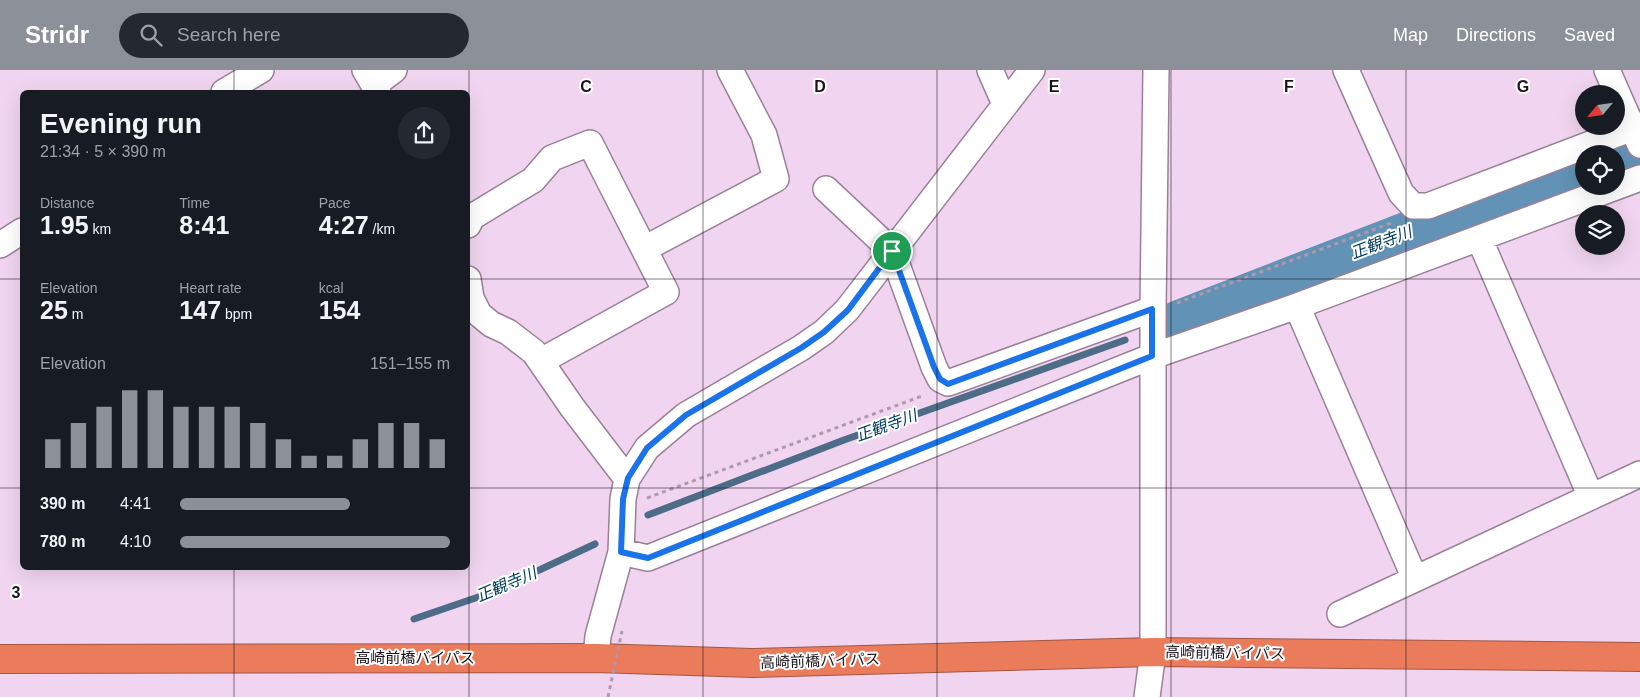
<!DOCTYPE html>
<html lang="en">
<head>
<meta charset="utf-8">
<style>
  body { margin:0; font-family:Helvetica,"Noto Sans JP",sans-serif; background:#242831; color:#f1f3f6; height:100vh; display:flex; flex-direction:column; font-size:19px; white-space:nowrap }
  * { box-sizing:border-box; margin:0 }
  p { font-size:16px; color:#9ea1a6 }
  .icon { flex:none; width:28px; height:28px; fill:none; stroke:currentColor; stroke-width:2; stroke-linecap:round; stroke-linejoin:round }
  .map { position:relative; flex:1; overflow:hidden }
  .panel { position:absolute; left:20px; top:20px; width:450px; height:480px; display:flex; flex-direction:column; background:#171b24; border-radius:8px; box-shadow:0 5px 20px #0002 }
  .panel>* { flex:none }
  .needle { width:32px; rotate:241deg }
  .controls { position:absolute; left:1575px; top:15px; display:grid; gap:10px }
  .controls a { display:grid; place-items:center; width:50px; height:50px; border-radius:50%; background:#171b24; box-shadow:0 5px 20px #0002; font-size:25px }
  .pin { position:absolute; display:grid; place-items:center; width:42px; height:42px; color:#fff; margin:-21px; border:2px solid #fff; border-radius:50%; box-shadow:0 1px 5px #0007 }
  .round { display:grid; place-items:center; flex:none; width:52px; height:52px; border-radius:26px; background:#242831 }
  .summary { display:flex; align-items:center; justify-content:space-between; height:85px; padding:0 20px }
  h1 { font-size:28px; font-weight:600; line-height:38px }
  .figures { display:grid; grid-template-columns:repeat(3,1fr); gap:8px; height:85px; padding:5px 20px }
  .figures div { display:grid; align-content:center }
  .figures b { font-size:25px; font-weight:600 }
  .figures small { font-size:14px; font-weight:400 }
  .figures p { font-size:14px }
  .chart { height:140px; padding:10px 20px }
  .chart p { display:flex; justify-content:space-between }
  .chart svg { width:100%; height:90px; margin-top:5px; stroke:#8c9099; stroke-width:6 }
  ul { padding:0 20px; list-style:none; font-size:16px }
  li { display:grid; grid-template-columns:80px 60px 1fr; align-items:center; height:38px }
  li i { height:12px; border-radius:6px; background:#8c9099 }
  header { display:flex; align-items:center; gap:30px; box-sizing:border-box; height:70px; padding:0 25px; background:#8c9099; color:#fff }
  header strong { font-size:24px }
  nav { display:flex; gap:28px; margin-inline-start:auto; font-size:18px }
  .search { width:350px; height:45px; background:#242831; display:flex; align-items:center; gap:12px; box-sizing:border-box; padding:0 18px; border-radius:28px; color:#9ea1a6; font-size:19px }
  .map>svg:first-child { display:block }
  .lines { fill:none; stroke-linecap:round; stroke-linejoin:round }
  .stream { stroke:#4d6c87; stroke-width:7 }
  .river { stroke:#6292b5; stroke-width:42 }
  .minor-casing { stroke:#9a8099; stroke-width:28 }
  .highway-casing { stroke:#a25745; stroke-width:30 }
  .path { stroke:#af99ae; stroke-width:3; stroke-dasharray:4 4; stroke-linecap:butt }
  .minor { stroke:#fff; stroke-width:25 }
  .highway { stroke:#ea7b5b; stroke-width:28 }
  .path-bridge { stroke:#af99ae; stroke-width:3; stroke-dasharray:4 4; stroke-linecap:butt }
  .route-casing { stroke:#fff; stroke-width:10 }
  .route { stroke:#1a73e8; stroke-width:6 }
  .grid { fill:none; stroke:#1c131c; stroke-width:1; stroke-opacity:0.55 }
  .labels { text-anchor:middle; stroke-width:4; stroke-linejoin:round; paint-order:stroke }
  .street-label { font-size:15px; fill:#1c131c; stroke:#fff }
  .water-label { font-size:16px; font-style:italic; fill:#003d60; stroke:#fff }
  .grid-label { font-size:16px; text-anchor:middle; font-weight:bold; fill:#1c131c; stroke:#fff; stroke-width:4; stroke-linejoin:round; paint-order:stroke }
</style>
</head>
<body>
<header>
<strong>Stridr</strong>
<div class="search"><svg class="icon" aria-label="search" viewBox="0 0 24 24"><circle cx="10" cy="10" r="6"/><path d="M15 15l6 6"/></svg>Search here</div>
<nav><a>Map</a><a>Directions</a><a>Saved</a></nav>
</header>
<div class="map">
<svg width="1640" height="627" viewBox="0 0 1640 627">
  <rect width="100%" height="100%" fill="#f1d5f0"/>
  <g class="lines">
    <path class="stream" d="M648 445 844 370 1125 270
      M414 549 490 523 595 474"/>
    <path class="river" d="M1609 84 1640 72
      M1179 251 1584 94"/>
    <g class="minor-casing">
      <path id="minor" d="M365 0 378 22
        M990 0 1005 34
        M1346 0 1401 123 1413 136H1428L1640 55
        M1607 0 1640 75
        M374 15 394 0
        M224 22 261 0
        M826 119 892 181 934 297 940 309 948 313 1153 239
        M468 155 472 147 533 110 552 88 590 73 666 222 541 291
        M1479 168 1591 427
        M0 175 22 161
        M644 179 776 109 764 65 730 0
        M468 209 471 228 479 244 491 254 508 262 534 282 572 337 627 409
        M1297 236 1415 509
        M621 482 648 488 1153 286 1297 236 1640 108
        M1340 544 1640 404
        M596 588 598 566 621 482 623 429 627 409 647 378 686 345 801 278 824 262 847 240 1032 0
        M1147 627 1153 582V239L1156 0"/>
    </g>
    <g class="highway-casing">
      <path id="highway" d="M0 589 596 588 752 593 1153 582 1640 587"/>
    </g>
    <path class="path" d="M1177 233 1394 152
      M647 428 922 326"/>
    <use href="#minor" class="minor"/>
    <use href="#highway" class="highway"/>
    <path class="path-bridge" d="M608 627 622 561"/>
  </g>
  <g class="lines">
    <g class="route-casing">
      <path id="route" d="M892 181 934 297 940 309 948 314 1152 239V286L648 488 621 482 623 429 628 408 647 378 686 345 801 278 824 262 848 240Z"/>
    </g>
    <use href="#route" class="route"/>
  </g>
  <path class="grid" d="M234 0V22M469 0V627M703 0V627M937 0V627M1171 0V627M1406 0V627M0 209H22M468 209H1640M0 418H22M468 418H1640M234 498V627"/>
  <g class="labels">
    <g class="street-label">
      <text transform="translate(1225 583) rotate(1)" y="5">高崎前橋バイパス</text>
      <text x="415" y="593">高崎前橋バイパス</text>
      <text transform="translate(820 591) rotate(-2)" y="5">高崎前橋バイパス</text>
    </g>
    <g class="water-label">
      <text transform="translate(1381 172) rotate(-21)" y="6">正観寺川</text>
      <text transform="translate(886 355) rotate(-20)" y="6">正観寺川</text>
      <text transform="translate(506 514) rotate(-23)" y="6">正観寺川</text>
    </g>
  </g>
  <g class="grid-label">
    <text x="586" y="22">C</text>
    <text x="820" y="22">D</text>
    <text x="1054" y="22">E</text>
    <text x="1289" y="22">F</text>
    <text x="1523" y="22">G</text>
    <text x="16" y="528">3</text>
  </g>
</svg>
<div class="controls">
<a><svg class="needle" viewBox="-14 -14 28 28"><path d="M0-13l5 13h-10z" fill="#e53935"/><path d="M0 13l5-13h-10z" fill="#9ea1a6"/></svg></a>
<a><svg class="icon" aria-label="locate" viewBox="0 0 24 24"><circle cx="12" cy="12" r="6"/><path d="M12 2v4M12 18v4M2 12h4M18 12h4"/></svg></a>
<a><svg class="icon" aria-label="layers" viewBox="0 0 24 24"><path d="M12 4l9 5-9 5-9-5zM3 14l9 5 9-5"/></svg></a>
</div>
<div class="pin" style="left:892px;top:181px;background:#1e9e55"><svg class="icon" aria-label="arrive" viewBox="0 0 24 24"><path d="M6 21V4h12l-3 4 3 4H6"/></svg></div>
<section class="panel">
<div class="summary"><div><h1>Evening run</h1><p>21:34 · 5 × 390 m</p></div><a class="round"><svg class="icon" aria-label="share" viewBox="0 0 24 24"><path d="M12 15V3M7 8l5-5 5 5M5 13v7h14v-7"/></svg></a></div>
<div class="figures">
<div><p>Distance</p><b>1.95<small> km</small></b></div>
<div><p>Time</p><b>8:41</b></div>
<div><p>Pace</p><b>4:27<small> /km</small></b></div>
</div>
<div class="figures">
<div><p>Elevation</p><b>25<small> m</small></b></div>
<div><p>Heart rate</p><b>147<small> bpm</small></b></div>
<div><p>kcal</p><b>154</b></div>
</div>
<div class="chart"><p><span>Elevation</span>151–155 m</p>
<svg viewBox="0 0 160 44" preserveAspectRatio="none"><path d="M5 44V30M15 44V22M25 44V14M35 44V6M45 44V6M55 44V14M65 44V14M75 44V14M85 44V22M95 44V30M105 44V38M115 44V38M125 44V30M135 44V22M145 44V22M155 44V30"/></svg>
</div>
<ul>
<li><b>390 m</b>4:41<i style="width:63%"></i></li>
<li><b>780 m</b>4:10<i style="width:100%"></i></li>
</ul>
</section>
</div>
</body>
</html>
